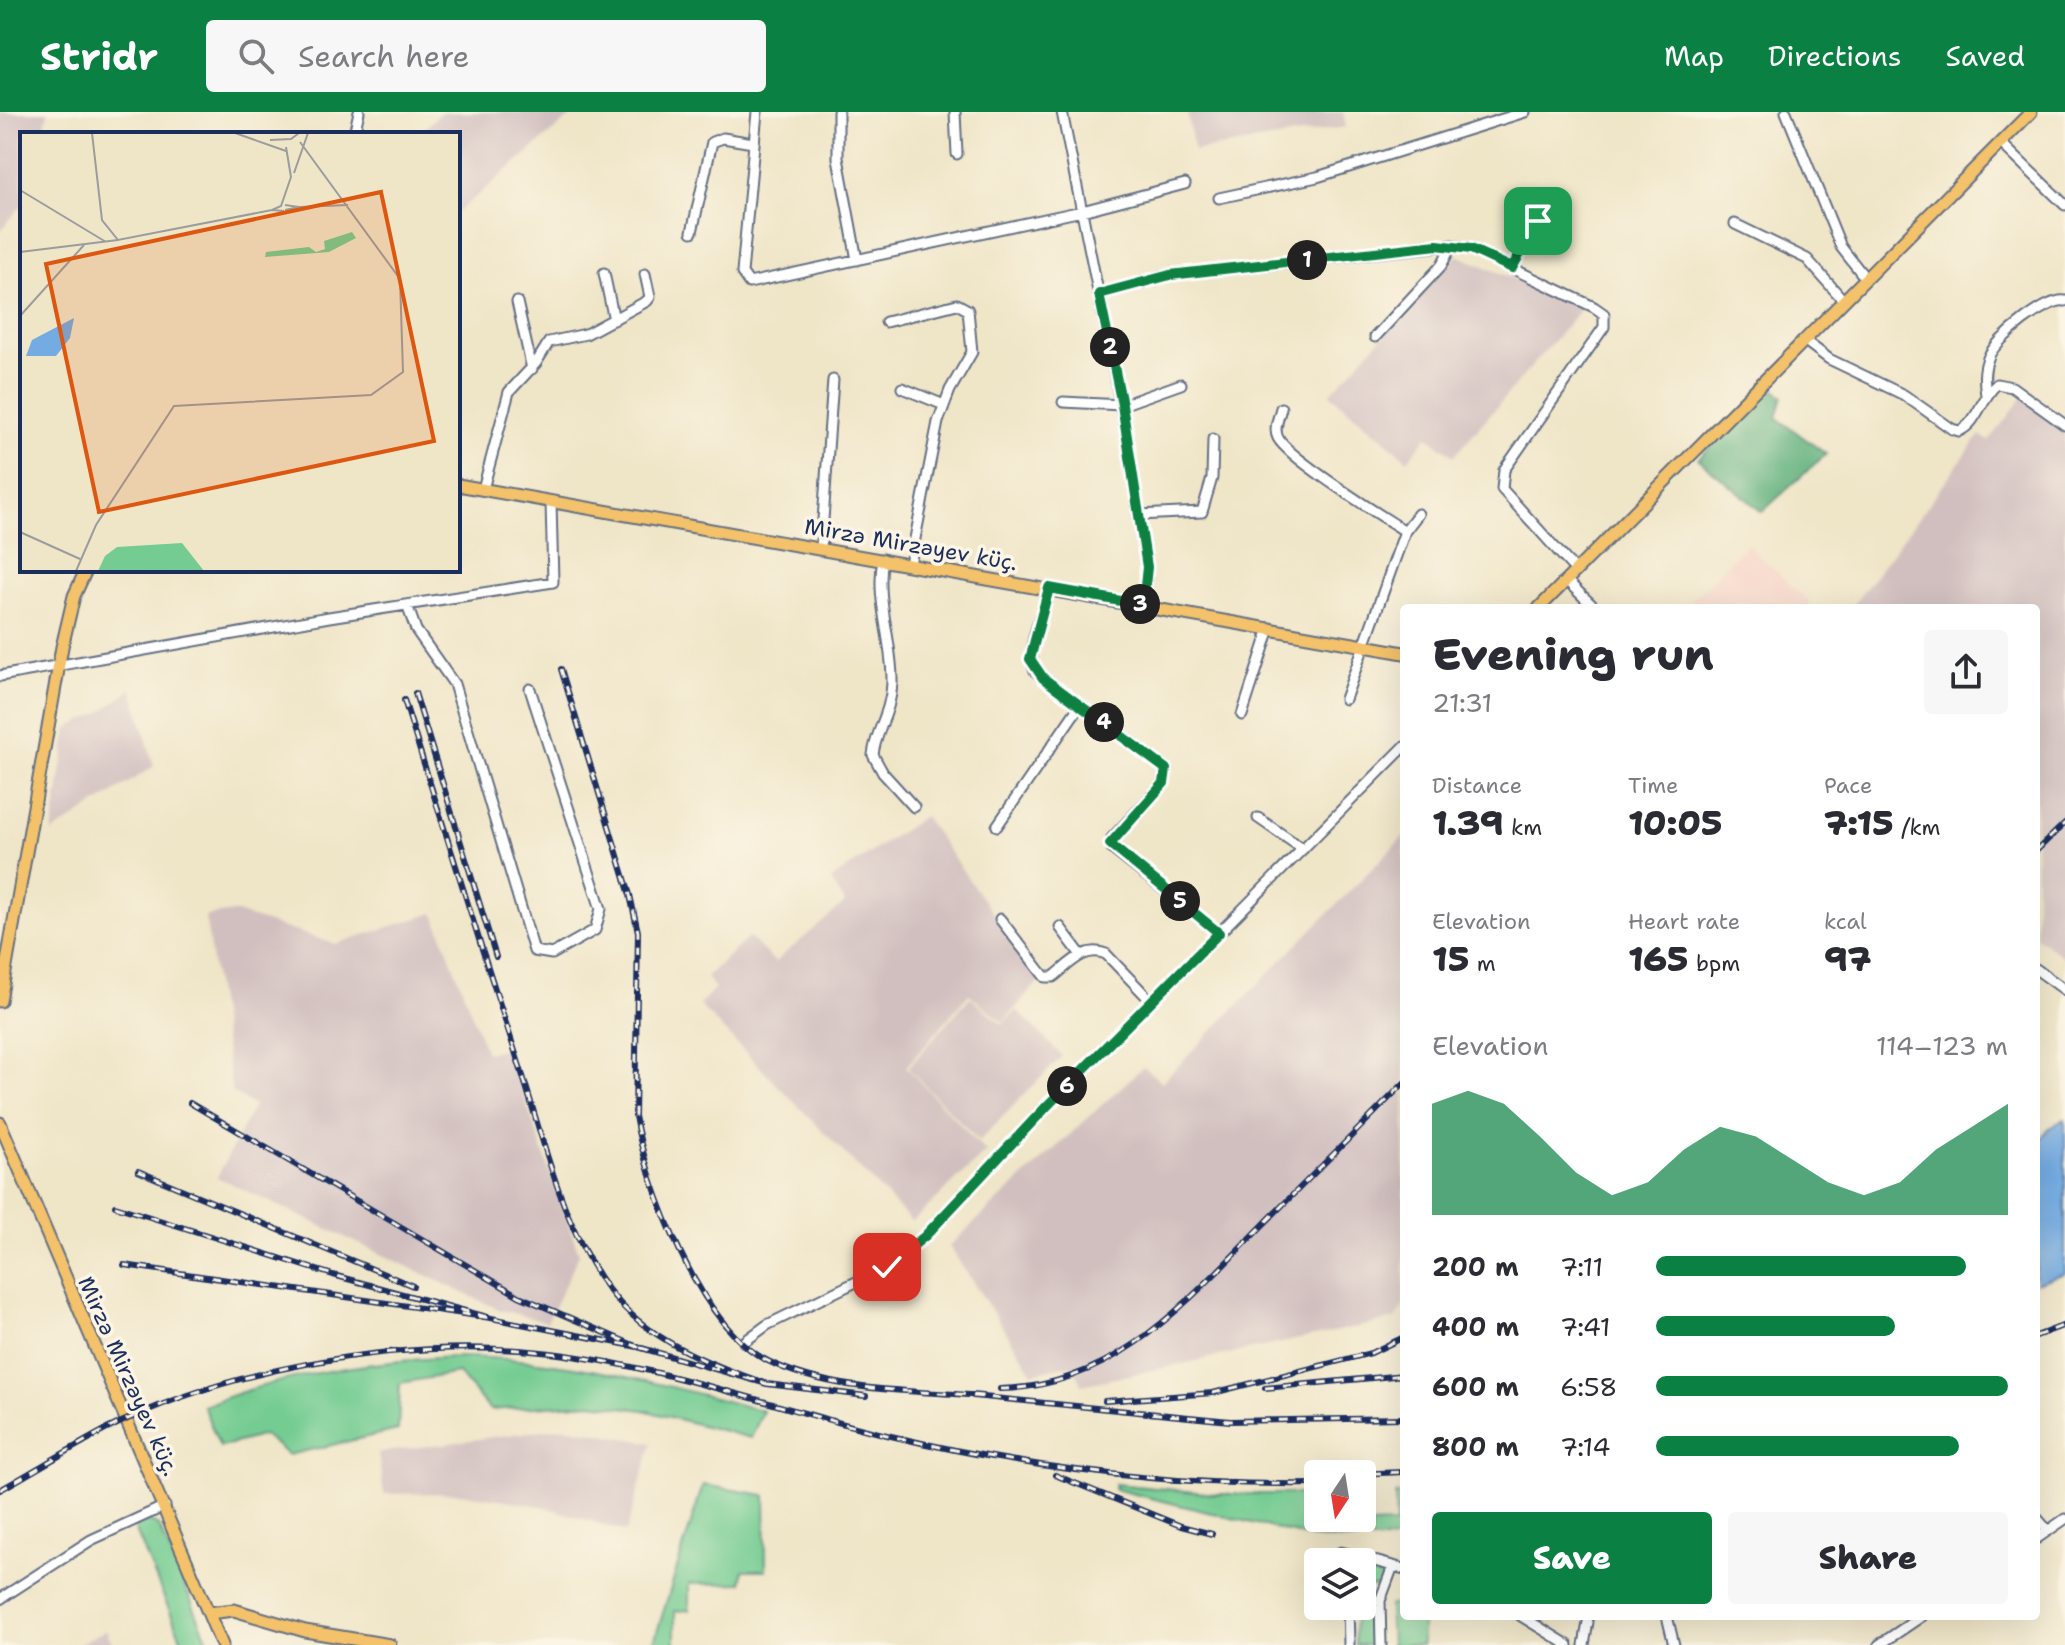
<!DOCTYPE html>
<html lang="en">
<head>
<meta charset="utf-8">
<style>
  body { margin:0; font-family:"Shantell Sans",sans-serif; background:#f7f7f7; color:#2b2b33; height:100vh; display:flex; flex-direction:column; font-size:30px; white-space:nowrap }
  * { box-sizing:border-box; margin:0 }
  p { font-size:26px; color:#7c7c81 }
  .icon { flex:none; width:44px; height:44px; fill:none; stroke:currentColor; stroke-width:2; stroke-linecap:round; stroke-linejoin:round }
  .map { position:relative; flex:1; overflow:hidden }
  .panel { position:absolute; left:1400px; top:492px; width:640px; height:1016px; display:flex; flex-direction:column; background:#fff; border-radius:8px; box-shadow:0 8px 32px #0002 }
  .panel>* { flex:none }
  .needle { width:52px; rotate:192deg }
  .controls { position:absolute; left:1304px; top:1348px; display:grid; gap:16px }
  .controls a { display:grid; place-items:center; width:72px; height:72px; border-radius:8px; background:#fff; box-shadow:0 8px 32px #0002; font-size:40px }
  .pin { position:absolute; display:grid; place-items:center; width:68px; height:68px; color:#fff; margin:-34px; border-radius:16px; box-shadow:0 4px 12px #0006 }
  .km { position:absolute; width:40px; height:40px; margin:-20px; border-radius:50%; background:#222; color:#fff; font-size:22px; line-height:40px; text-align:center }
  .round { display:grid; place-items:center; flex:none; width:84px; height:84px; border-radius:8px; background:#f7f7f7 }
  .head { display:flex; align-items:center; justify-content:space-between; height:136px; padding:0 32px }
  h1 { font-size:44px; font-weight:800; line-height:60px }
  .metrics { display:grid; grid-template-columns:repeat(3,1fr); gap:12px; height:136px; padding:8px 32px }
  .metrics div { display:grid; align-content:center }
  .metrics b { font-size:34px; font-weight:800 }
  .metrics small { font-size:22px; font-weight:400 }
  .metrics p { font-size:22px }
  .chart { height:224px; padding:16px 32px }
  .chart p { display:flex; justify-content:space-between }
  .chart svg { width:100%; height:144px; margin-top:8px; fill:#0b8043; opacity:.7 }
  .action { display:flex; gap:16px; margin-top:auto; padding:16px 32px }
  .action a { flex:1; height:92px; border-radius:8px; background:#0b8043; color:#fff; font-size:32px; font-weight:800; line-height:92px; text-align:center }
  .action a+a { background:#f7f7f7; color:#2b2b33 }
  ul { padding:0 32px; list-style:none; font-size:26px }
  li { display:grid; grid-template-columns:128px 96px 1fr; align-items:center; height:60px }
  li i { height:20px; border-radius:10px; background:#0b8043 }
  header { display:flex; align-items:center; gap:48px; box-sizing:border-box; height:112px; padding:0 40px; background:#0b8043; color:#fff }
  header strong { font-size:38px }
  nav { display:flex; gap:44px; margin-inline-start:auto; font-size:28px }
  .search { width:560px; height:72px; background:#f7f7f7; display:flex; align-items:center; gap:20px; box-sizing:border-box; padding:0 28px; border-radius:8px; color:#7c7c81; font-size:30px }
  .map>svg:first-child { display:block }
  .built { fill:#f6d1c5 }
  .industrial { fill:#d1bfbf }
  .green { fill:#74cc92; stroke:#487e78; stroke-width:2 }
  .forest { fill:#5fb07c; stroke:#3d706d; stroke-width:2 }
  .water { fill:#73abe2; stroke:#476da0; stroke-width:2 }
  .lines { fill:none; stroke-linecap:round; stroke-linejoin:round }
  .minor-casing { stroke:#656f83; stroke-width:13 }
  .major-casing { stroke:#656f83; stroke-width:15 }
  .minor { stroke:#fff; stroke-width:9 }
  .major { stroke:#f3c26a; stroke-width:11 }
  .rail-casing { stroke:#1b2f5e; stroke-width:6 }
  .rail { stroke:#fcf5e5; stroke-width:3; stroke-dasharray:9; stroke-linecap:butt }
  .route-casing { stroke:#fff; stroke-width:16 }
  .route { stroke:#0b8043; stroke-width:10 }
  .labels { text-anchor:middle; stroke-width:7; stroke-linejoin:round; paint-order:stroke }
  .street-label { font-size:22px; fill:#1b2f5e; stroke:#fcf5e5 }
  .inset-road { fill:none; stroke:#9a9c9d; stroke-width:2 }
  .view { fill:#de5710; fill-opacity:0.15; stroke:#de5710; stroke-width:4 }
  .inset-edge { fill:none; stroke:#1b2f5e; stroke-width:4 }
</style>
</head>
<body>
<header>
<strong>Stridr</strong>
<div class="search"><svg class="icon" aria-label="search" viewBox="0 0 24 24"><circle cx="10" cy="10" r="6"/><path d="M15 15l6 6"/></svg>Search here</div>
<nav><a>Map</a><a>Directions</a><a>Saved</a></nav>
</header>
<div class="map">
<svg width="2065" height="1533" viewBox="0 0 2065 1533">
  <rect width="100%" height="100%" fill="#fcf5e5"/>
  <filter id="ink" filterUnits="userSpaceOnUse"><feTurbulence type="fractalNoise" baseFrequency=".0125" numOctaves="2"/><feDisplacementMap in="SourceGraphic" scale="16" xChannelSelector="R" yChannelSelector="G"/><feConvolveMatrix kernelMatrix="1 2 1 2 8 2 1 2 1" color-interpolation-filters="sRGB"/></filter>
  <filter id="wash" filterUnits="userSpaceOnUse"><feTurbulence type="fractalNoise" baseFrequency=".006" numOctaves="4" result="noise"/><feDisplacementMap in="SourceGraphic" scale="32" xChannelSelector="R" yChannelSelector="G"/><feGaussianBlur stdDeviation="1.8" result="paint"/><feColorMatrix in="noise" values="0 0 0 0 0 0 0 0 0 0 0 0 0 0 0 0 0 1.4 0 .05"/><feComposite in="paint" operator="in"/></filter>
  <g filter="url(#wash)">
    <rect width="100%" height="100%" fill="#efe5c7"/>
    <path class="built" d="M1747 432 1815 496H1684Z"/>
    <path class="industrial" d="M0 0H48L43 22H22V93L0 119Z
      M441 0H576L458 100V22H419Z
      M1187 0H1343L1346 15 1194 39Z
      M1457 143 1583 195 1454 344 1427 324 1408 348 1330 282Z
      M2022 286 2065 318V846L2036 825V496H1851L1980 323 1989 329Z
      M132 577 154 654 52 721 68 616 100 601Z
      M924 704 1040 868 1003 910 969 882 906 955 986 1040 912 1110 699 893 715 876 706 865 749 825 775 850 845 791 831 768Z
      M1404 724V1193L1395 1207 1082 1273 1071 1253 1033 1261 949 1134 1143 955 1162 970Z
      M234 800 335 832 434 801 486 941 507 936 579 1142 547 1210 498 1197 217 1065 254 994 232 980 205 804Z
      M970 885 1002 912 1017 898 1062 944 979 1029 908 956Z
      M565 1315 652 1331 626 1420 542 1394 460 1381 384 1382 378 1341Z
      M106 1518 113 1533H76Z"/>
    <path class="green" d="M452 1245C562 1245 657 1270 763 1299L751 1326 643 1298 592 1291 490 1298 458 1261 400 1271 398 1318 288 1343 264 1323 220 1335 203 1294C283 1262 367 1250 452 1245Z
      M1115 1372 1216 1382H1302L1304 1397H1318V1406H1327V1413H1356L1357 1428 1313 1426 1114 1377Z
      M703 1373 765 1383 766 1458H743L742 1471 689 1472V1498L675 1499V1533H653Z
      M1404 1382V1428H1371V1413L1396 1412 1395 1383Z
      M149 1409 159 1414 210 1533H184L134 1414Z
      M1362 1457 1378 1459 1383 1469 1380 1474 1362 1476Z
      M1404 1492V1504H1422V1533H1391L1389 1493Z
      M1372 1495 1373 1533H1355L1354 1496Z"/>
    <path class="forest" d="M1771 275 1783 284 1777 306 1826 342 1762 400 1698 347Z"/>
    <path class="water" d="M2065 1007V1161L2036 1171V1033L2049 1016Z"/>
  </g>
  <g filter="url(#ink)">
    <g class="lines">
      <g class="minor-casing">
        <path id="minor" d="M757 0 742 161 749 171 1082 99 1185 72
          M838 0V46L857 148
          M955 0 957 42
          M1062 0 1125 314 1147 455 1143 493
          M1786 0 1841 135 1866 167
          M354 22 359 0
          M2001 31 2065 93
          M1219 86 1317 65 1525 0
          M1735 112 1807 147 1844 189
          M692 120 712 30 723 26 753 31
          M1512 156 1538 109
          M604 161 614 208
          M1099 182 1170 163 1452 133 1471 137 1594 195 1604 202V215L1504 358 1502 377 1576 459
          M517 190 532 257
          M886 210 957 192 968 198 972 240 950 278 938 310 910 452
          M1375 225 1441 154 1452 133
          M1804 228 1829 247 1904 283 1952 317 1959 319C1978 311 1981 285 1997 272L2012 275 2065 313
          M902 276 944 293
          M1986 283C1984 270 1983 257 1989 244 1996 227 2047 186 2065 189
          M1063 290 1122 293 1181 272
          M1281 296C1279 305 1273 317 1278 326 1289 347 1382 404 1405 419L1345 587
          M483 377 509 280 536 251 549 230 586 222 647 189 650 185 645 162
          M1138 403 1202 400 1212 366 1213 327
          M1405 419 1418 402
          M821 436 833 268
          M883 447C875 489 893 529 892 571 891 601 875 620 873 643L883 661 914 695
          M1567 469 1595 496
          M1049 476C1044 502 1024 534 1035 559L1166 657 1164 671 1112 726V737L1219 821
          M407 493 416 518 454 572 534 839 552 842 595 818 601 797 530 577
          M0 564 329 505 553 470 551 389
          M1242 603 1270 516
          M1258 706 1303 737
          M997 714 1080 593
          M1000 807 1045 865H1053C1069 853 1084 833 1106 842L1151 889
          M1060 815 1081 843
          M2036 857 2065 878
          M744 1230 767 1213 887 1155 925 1124 1047 994 1404 635
          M2036 1405 2048 1419
          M2036 1427 2065 1407
          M1338 1450 1341 1440 1404 1457
          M0 1487 91 1428 165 1394
          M1362 1488 1380 1489
          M1348 1494 1349 1533
          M1521 1504 1568 1533
          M1667 1504 1674 1533
          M1381 1533 1380 1489 1393 1454
          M1584 1533 1588 1510
          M1879 1533 1922 1504"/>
      </g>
      <g class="major-casing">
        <path id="major" d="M458 373 1404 541
          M1539 496 2031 0
          M0 889 62 535 74 484 86 458
          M0 1011 222 1533
          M209 1501 234 1498 305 1519 390 1533"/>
      </g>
      <use href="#minor" class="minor"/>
      <use href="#major" class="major"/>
      <g class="rail-casing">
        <path id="rail" d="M561 557 630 783 638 820 635 1004C647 1074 700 1216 768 1249 832 1281 914 1278 983 1284
          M415 581 496 845
          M404 588C442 711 481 835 521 958 544 1030 563 1116 608 1177 647 1229 709 1252 767 1272L638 1235
          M2036 739 2065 711
          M190 991 519 1184 638 1235 491 1206
          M138 1059 413 1174
          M115 1094 333 1163 491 1206 124 1153
          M2036 1224 2065 1213
          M767 1272 866 1284
          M1265 1276 1404 1263
          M1000 1277C1115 1275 1187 1190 1262 1114 1309 1066 1357 1019 1404 971
          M973 1284 1230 1309 1404 1306
          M1105 1289 1213 1281 1371 1241 1404 1225
          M1354 1362 1404 1360
          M1055 1363 1181 1414 1212 1422
          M0 1378C36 1358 71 1336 107 1317 226 1257 387 1229 519 1238 646 1247 769 1295 891 1324 1030 1357 1175 1374 1318 1372"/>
      </g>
      <use href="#rail" class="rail"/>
    </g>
  </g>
  <g class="lines" filter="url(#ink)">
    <g class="route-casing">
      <path id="route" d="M887 1155 925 1124 1047 994 1219 821 1110 732 1164 671 1166 657 1043 566 1030 547 1049 476 1143 493 1147 455 1122 293 1099 182 1170 163 1437 133 1471 137 1512 156 1538 109"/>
    </g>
    <use href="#route" class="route"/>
  </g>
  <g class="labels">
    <g class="street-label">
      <text transform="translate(911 432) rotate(10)" y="8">Mirzə Mirzəyev küç.</text>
      <text transform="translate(129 1264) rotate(66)" y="8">Mirzə Mirzəyev küç.</text>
    </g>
  </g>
  <g transform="translate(20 20)">
    <rect width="440" height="440" fill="#efe5c7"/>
    <path d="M332 100 336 106 309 120 245 125 246 120 289 115 296 120 305 117 304 109ZM162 411 184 439H78L85 424 97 415Z" fill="#74cc92"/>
    <path d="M54 186 50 206 36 224H6L12 208Z" fill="#73abe2"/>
    <path class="inset-road" d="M72 1 82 88 98 108 252 78M215 1 266 19M250 8 271 7 279 1M274 41 288 1M0 58 86 110M279 75 328 73M265 78 279 75 265 73M264 79 252 78 261 74 271 45 266 15M0 120 98 108M0 184 64 113M0 400 60 427M56 439 76 393 154 274 351 263 383 240 380 147 280 10"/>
    <path class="view" d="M361 60 414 309 79 380 26 132Z"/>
    <rect width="440" height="440" class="inset-edge"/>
  </g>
</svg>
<div class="controls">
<a><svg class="needle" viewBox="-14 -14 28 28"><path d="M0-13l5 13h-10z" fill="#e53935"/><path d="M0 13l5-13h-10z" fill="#7c7c81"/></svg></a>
<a><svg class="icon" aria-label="layers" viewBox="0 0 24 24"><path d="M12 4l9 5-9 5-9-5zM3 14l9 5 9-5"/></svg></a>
</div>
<div class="pin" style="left:1538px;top:109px;background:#1e9e55"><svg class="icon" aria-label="arrive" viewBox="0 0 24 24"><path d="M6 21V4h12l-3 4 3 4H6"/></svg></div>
<div class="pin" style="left:887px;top:1155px;background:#d93025"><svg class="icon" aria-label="check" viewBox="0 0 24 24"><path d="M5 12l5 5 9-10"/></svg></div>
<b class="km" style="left:1307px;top:148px">1</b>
<b class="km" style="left:1110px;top:235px">2</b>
<b class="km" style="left:1140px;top:492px">3</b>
<b class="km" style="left:1104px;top:610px">4</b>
<b class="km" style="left:1180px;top:789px">5</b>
<b class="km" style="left:1067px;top:974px">6</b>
<section class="panel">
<div class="head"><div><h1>Evening run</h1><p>21:31</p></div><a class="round"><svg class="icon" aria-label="share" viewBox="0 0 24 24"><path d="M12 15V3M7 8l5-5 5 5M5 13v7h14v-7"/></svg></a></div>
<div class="metrics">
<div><p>Distance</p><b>1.39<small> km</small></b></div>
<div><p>Time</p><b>10:05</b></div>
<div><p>Pace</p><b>7:15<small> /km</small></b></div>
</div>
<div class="metrics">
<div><p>Elevation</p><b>15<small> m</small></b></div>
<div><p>Heart rate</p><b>165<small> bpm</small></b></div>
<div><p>kcal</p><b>97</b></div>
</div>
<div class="chart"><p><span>Elevation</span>114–123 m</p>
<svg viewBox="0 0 160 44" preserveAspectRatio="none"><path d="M0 44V10L10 6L20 10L30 20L40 31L50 38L60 34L70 24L80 17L90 20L100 27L110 34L120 38L130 34L140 24L150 17L160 10V44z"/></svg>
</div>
<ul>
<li><b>200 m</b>7:11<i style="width:88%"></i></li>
<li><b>400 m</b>7:41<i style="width:68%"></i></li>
<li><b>600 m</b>6:58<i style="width:100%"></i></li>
<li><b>800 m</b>7:14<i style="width:86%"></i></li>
</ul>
<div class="action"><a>Save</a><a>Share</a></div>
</section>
</div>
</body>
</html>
